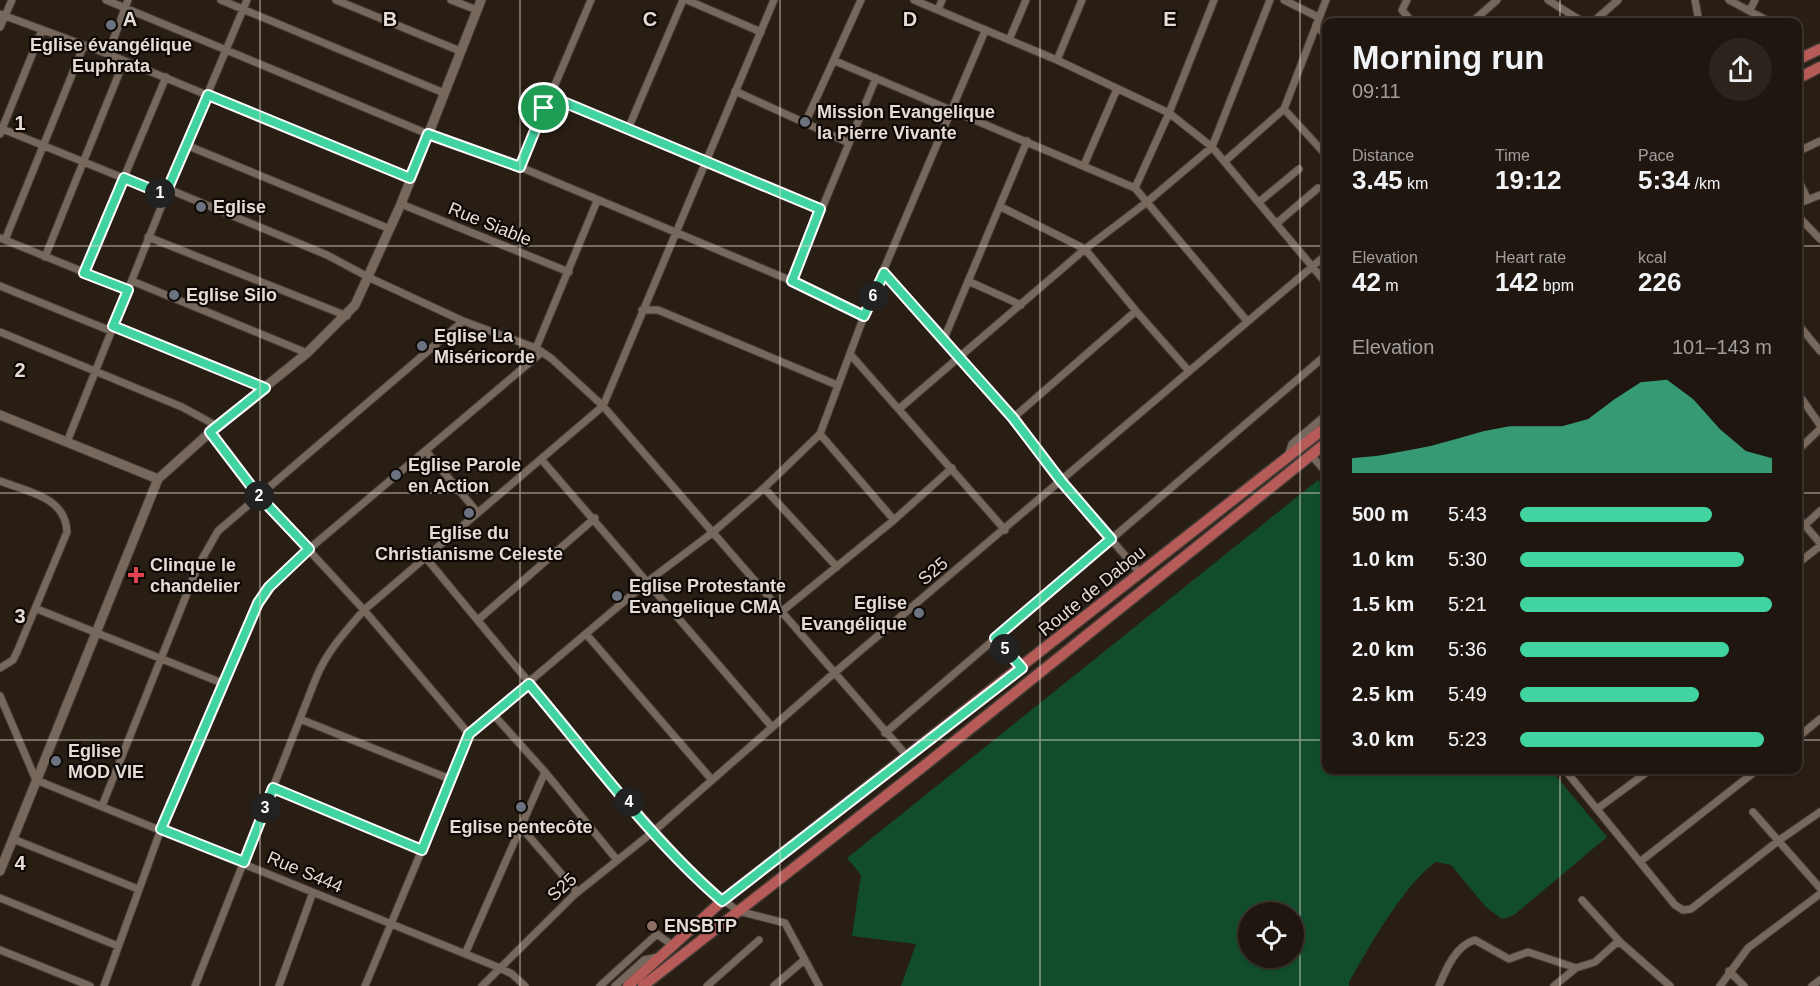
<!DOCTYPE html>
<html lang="en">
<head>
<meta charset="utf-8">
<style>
  body { margin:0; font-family:Arial,sans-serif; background:#2c231d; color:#f1f3f6; height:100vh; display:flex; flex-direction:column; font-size:22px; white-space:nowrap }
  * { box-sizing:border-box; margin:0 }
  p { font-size:20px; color:#a19f9e }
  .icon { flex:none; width:33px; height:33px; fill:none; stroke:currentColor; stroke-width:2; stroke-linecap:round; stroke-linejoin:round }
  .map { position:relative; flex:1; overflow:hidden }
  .sheet { position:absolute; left:1322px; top:18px; width:480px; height:756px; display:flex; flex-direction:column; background:#1f160f; border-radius:12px; box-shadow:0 2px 4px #0004,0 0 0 2px #3c352f }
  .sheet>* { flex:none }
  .controls { position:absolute; left:1238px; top:902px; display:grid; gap:12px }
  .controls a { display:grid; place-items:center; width:66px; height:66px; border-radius:50%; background:#1f160f; box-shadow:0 2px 4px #0004,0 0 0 2px #3c352f; font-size:30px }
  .pin { position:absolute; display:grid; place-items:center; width:51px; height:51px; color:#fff; margin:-26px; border:3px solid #fff; border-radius:50%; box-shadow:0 2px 6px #0007 }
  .km { position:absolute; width:30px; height:30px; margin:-15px; border-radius:50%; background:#222; color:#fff; font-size:16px; line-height:30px; text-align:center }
  .round { display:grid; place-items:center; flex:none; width:63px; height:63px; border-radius:32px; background:#2c231d }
  .overview { display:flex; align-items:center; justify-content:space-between; height:102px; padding:0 30px }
  h1 { font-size:33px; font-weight:700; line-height:45px }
  .metrics { display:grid; grid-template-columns:repeat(3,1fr); gap:9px; height:102px; padding:6px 30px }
  .metrics div { display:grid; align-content:center }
  .metrics b { font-size:26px; font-weight:700 }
  .metrics small { font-size:16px; font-weight:400 }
  .metrics p { font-size:16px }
  .chart { height:168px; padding:12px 30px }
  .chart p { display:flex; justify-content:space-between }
  .chart svg { width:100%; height:108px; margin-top:6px; fill:#41d4a1; opacity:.7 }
  ul { padding:0 30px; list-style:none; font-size:20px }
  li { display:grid; grid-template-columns:96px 72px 1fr; align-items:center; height:45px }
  li i { height:15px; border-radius:8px; background:#41d4a1 }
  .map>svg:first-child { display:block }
  .green { fill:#114d2b; fill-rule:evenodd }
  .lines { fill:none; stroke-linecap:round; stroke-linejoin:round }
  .street-casing { stroke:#443b35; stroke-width:9 }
  .secondary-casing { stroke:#443b35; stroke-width:11 }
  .primary-casing { stroke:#443b35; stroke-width:13 }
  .street { stroke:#77685d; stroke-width:7 }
  .secondary { stroke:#77685d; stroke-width:9 }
  .primary { stroke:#b65b58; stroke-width:10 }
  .route-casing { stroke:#fff; stroke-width:12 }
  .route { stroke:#41d4a1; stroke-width:8 }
  .grid { fill:none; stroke:#e4dcd5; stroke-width:1.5; stroke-opacity:0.55 }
  .worship-dot { fill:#6b7280; stroke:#0e0905; stroke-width:2 }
  .health-dot { fill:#e0444e; stroke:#0e0905; stroke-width:2 }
  .education-dot { fill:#8d6e63; stroke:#0e0905; stroke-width:2 }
  .labels { text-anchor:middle; stroke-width:4.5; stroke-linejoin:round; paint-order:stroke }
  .poi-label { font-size:18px; font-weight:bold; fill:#e4dcd5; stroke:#0e0905; text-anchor:start }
  .street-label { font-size:18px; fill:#e4dcd5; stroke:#0e0905 }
  .grid-label { font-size:20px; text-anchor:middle; font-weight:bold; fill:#e4dcd5; stroke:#0e0905; stroke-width:4.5; stroke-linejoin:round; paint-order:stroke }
</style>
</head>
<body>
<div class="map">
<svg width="1820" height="986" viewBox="0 0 1820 986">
  <rect width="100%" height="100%" fill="#291e14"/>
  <path class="green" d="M1318 480 1326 490V770H1551L1607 837 1514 915 1502 919 1486 907 1451 865 1436 862C1404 884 1369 947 1349 982V986H901L916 944 852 936 861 875 847 858ZM1248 912H1293V957H1248Z"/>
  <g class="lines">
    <g class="street-casing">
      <path id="street" d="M106 0 428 134 520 167 792 281 864 316
        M221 0 444 93
        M336 0 460 51
        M451 0 477 10
        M687 0 761 32
        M914 0 1057 60 1169 113 1212 147 1326 283
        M1284 0 1318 17
        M1407 0 1402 10 1412 22
        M1548 0 1583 22
        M1695 0 1699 22
        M1729 0 1770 22
        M938 10 942 0
        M1750 10 1755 0
        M0 14 108 54 410 179
        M1472 22 1497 0
        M1593 22 1618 0
        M1316 25 1326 36
        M0 27 12 0
        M1009 40 1026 0
        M108 54 128 0
        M1057 60 1082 0
        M835 61 1135 188 1247 321
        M735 91 849 143
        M549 96 820 209
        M1284 109 1326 155
        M806 121 861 0
        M0 128 165 195
        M628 129 683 0
        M0 134 42 30
        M186 145 390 229
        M1797 152 1820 141
        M1225 161 1284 109 1326 0
        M1084 165 1117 89
        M520 167 591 0
        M1797 177 1808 200
        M1135 188 1169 113 1214 0
        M168 189 327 255 370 278 463 321 536 348 552 359 603 406 907 756
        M1259 202 1299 169
        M401 204 569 272
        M1797 204 1820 195
        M1001 207 1085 249 1136 311 1188 370
        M1797 215 1820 239
        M1277 223 1318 188
        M148 237 347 316
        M0 238 128 290
        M5 240 84 45
        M45 257 124 61
        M84 273 166 77
        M884 273 1013 418 1061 481 1140 573
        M132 281 307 353
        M792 281 876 78
        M968 281 1021 305
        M0 286 111 331
        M642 310H658L837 385
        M1797 323 1820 351
        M113 325 265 388
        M0 332 182 407 217 426
        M943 341 1027 141
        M536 348 597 201
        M850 354 1005 530
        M1797 392 1820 425
        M900 408 1085 249 1147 202 1212 147 1270 0
        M1013 418 1136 311
        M210 432 258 495 364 610 469 734
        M820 434 894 520
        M67 442 186 145 247 0
        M426 451 478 513
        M1797 451 1820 429
        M1311 455 1326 472
        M1288 456 1292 444 1326 415
        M541 459 772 727
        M0 481C28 492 66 497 67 532L17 652 13 660 0 668
        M764 488 837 567
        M1797 516 1820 543
        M1805 525 1820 511
        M426 558 614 785 703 885 738 911 785 923 819 986
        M1797 564 1820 546
        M37 609 222 683
        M781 612 894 520 952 468
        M479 619 595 518
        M587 635 712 780
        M995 638 1022 668
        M0 696 36 780 500 968 512 974 525 986
        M492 713 545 772 617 860
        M300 719 450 779
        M885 733 1326 355
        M1797 738 1820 719
        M1565 770 1675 905 1683 910 1691 909 1778 841 1820 812
        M273 788 422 850
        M102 806 198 566 218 531 463 321
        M1597 809 1650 770
        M1753 812 1820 888
        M520 826 577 892
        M13 839 138 889
        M1641 861 1757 770
        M0 898 118 946
        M1582 900 1621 943
        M0 950 90 986
        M465 954 545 772
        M1729 971 1744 986
        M104 986 161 829 222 683 258 604 269 587 309 549 542 352
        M195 986 316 678C327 651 345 632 364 610L603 406 774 0
        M279 986 313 892
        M365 986 472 730 647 582 712 533 764 488 820 434 864 316 985 31
        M482 986 574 895 654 831 833 674 1326 255
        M600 986 657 934 672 945
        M615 986 644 960 658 957
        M707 986 759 940
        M774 986 803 961
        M1439 986C1446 969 1456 945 1475 940L1509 959 1528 952 1576 968 1595 962 1615 944 1621 943 1670 986
        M1554 986 1576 968
        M1720 986 1748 948 1820 894
        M1812 986 1820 980"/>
    </g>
    <g class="secondary-casing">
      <path id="secondary" d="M0 415 158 479
        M0 871 158 479 217 426 307 353 355 305 401 204 481 0"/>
    </g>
    <g class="primary-casing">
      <path id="primary" d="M1797 60 1820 49
        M1797 79 1820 67
        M628 986 722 901 1326 427
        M643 986 920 769 1326 443"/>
    </g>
    <use href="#street" class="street"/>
    <use href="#secondary" class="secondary"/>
    <use href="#primary" class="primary"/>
  </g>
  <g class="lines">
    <g class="route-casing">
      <path id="route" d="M208 95 410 178 428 134 520 167 549 96 820 209 792 281 864 316 884 273 1013 418 1061 481 1111 539 995 638 1022 668 722 901C650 839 590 756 529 684L469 734 422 850 273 788 244 862 161 829 258 603 269 587 309 549 258 495 210 432 265 388 113 326 128 290 84 273 124 178 165 195Z"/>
    </g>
    <use href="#route" class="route"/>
  </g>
  <path class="grid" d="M260 0V986M520 0V986M780 0V986M1040 0V986M1300 0V986M1560 0V22M0 246H1326M1797 246H1820M0 493H1326M1797 493H1820M0 740H1326M1797 740H1820M1560 770V986"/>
  <g class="worship-dot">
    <circle cx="111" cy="25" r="6"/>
    <circle cx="805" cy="122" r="6"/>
    <circle cx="201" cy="207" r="6"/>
    <circle cx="174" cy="295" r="6"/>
    <circle cx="422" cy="346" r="6"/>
    <circle cx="396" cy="475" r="6"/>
    <circle cx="469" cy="513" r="6"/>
    <circle cx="617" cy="596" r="6"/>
    <circle cx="919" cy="613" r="6"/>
    <circle cx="56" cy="761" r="6"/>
    <circle cx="521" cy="807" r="6"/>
  </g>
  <path class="health-dot" d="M133 566h6v6h6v6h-6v6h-6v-6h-6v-6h6z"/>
  <circle class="education-dot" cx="652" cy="926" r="6"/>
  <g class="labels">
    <g class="poi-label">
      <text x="111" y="51" text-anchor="middle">Eglise évangélique<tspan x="111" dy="21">Euphrata</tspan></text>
      <text x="817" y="118">Mission Evangelique<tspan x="817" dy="21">la Pierre Vivante</tspan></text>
      <text x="213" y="213">Eglise</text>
      <text x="186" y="301">Eglise Silo</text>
      <text x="434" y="342">Eglise La<tspan x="434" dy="21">Miséricorde</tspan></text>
      <text x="408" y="471">Eglise Parole<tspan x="408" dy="21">en Action</tspan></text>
      <text x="469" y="539" text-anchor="middle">Eglise du<tspan x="469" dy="21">Christianisme Celeste</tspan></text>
      <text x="150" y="571">Clinque le<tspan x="150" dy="21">chandelier</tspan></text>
      <text x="629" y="592">Eglise Protestante<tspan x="629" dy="21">Evangelique CMA</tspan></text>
      <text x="907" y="609" text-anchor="end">Eglise<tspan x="907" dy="21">Evangélique</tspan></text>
      <text x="68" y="757">Eglise<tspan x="68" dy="21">MOD VIE</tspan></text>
      <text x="521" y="833" text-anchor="middle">Eglise pentecôte</text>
      <text x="664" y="932">ENSBTP</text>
    </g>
    <g class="street-label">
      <text transform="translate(490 224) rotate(22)" y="6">Rue Siable</text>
      <text transform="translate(933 571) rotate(-40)" y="6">S25</text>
      <text transform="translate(1092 591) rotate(-39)" y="6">Route de Dabou</text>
      <text transform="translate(305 872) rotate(23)" y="6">Rue S444</text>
      <text transform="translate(562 887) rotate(-42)" y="6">S25</text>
    </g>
  </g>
  <g class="grid-label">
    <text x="130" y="26">A</text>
    <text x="390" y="26">B</text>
    <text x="650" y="26">C</text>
    <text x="910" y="26">D</text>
    <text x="1170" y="26">E</text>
    <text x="20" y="130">1</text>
    <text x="20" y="377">2</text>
    <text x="20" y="623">3</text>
    <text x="20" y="870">4</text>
  </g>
</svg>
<div class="controls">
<a><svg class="icon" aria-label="locate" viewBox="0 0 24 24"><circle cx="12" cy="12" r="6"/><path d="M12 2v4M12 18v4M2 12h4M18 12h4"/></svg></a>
</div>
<div class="pin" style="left:544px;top:108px;background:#1e9e55"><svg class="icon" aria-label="arrive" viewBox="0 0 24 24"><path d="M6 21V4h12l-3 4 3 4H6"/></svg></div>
<b class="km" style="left:160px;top:193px">1</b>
<b class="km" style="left:259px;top:496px">2</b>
<b class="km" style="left:265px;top:808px">3</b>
<b class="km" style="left:629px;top:802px">4</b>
<b class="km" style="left:1005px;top:649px">5</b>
<b class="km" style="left:873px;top:296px">6</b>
<section class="sheet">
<div class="overview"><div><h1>Morning run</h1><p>09:11</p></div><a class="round"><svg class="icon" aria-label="share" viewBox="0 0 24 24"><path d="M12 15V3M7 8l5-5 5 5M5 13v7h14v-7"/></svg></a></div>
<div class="metrics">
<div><p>Distance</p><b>3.45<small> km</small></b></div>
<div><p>Time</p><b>19:12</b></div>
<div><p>Pace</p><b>5:34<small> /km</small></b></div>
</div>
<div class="metrics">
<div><p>Elevation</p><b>42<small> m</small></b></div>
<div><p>Heart rate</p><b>142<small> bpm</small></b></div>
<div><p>kcal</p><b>226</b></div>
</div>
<div class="chart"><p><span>Elevation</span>101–143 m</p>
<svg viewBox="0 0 160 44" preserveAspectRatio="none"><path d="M0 44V38L10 37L20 35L30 33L40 30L50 27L60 25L70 25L80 25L90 22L100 14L110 7L120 6L130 14L140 26L150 35L160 38V44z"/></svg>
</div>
<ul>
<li><b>500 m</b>5:43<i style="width:76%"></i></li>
<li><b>1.0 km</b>5:30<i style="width:89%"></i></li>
<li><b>1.5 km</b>5:21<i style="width:100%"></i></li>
<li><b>2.0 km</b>5:36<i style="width:83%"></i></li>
<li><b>2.5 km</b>5:49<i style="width:71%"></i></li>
<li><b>3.0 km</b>5:23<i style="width:97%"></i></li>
</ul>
</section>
</div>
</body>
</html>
